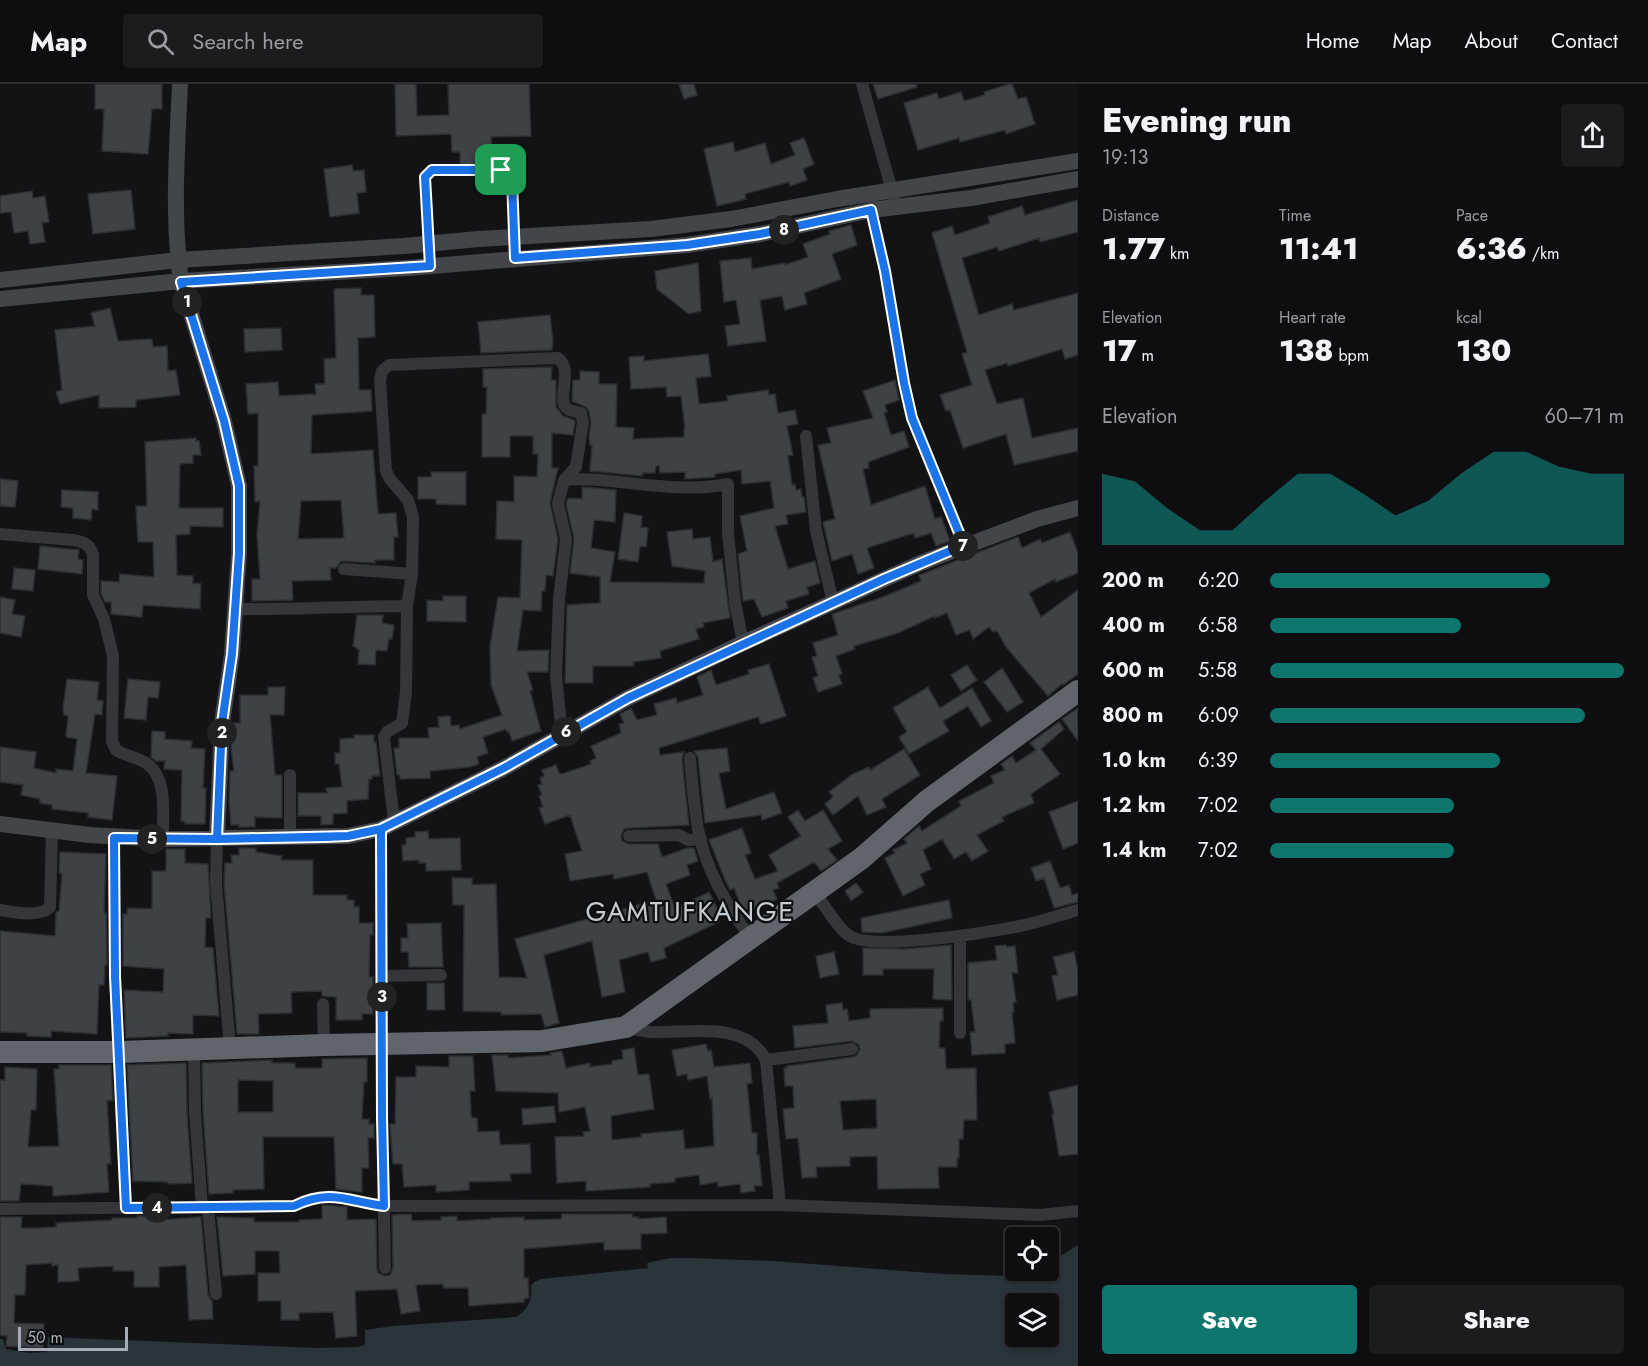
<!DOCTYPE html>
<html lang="en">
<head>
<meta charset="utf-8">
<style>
  body { margin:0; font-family:Jost,sans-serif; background:#1c1c1e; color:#f1f3f6; height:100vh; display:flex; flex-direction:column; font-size:22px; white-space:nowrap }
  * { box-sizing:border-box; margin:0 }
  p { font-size:20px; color:#9b9c9f }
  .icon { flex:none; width:33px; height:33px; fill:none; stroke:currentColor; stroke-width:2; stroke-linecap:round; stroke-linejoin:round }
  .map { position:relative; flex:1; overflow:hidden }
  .details { display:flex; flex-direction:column; background:#0e0e10; width:570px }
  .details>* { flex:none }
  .fabs { position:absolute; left:1005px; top:1143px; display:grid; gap:12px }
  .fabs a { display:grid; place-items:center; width:54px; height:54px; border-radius:6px; background:#0e0e10; box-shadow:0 3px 9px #0003,0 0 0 2px #2e2e30; font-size:30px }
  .scale { position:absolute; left:18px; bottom:15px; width:110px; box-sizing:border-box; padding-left:6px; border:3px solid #a4adb6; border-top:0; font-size:16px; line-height:21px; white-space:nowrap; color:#a4adb6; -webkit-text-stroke:4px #0e0e10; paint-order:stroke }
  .pin { position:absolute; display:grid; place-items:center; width:51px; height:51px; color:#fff; margin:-26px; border-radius:12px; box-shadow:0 3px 9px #0006 }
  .km { position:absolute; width:30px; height:30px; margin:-15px; border-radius:50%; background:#222; color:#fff; font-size:16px; line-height:30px; text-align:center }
  .round { display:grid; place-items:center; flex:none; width:63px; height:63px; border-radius:6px; background:#1c1c1e }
  .headline { display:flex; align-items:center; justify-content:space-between; height:102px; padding:0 24px }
  h1 { font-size:33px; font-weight:800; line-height:45px }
  .stats { display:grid; grid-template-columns:repeat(3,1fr); gap:9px; height:102px; padding:6px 24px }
  .stats div { display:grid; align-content:center }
  .stats b { font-size:30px; font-weight:800 }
  .stats small { font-size:16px; font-weight:400 }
  .stats p { font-size:16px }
  .chart { height:168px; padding:12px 24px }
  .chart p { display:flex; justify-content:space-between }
  .chart svg { width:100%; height:108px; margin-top:6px; fill:#0f766e; opacity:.7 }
  .action { display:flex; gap:12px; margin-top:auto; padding:12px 24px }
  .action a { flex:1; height:69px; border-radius:6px; background:#0f766e; color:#fff; font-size:24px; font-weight:800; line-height:69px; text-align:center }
  .action a+a { background:#1c1c1e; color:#f1f3f6 }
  ul { padding:0 24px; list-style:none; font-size:20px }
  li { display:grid; grid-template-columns:96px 72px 1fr; align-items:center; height:45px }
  li i { height:15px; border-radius:8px; background:#0f766e }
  header { display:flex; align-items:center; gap:36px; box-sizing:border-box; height:84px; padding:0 30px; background:#0e0e10; border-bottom:2px solid #2e2e30 }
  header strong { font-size:28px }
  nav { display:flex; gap:33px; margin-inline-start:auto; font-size:21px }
  .search { width:420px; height:54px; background:#1c1c1e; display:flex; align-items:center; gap:15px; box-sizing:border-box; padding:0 21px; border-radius:6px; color:#9b9c9f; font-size:22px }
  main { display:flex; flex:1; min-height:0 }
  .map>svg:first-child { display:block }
  .water { fill:#293539; fill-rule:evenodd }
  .building { fill:#3f4245; stroke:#2d2e31; stroke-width:1.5; fill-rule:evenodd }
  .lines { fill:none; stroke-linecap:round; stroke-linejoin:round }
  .lane { stroke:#34363a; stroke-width:6 }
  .street { stroke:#34363a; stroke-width:12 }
  .secondary { stroke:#42454a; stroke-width:16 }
  .highway { stroke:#60656b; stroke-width:22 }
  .route-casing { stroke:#fff; stroke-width:12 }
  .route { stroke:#1a73e8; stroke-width:8 }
  .labels { text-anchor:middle; stroke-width:4.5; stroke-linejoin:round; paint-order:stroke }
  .quarter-label { font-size:27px; letter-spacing:1.5px; fill:#c5cbd2; stroke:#0e0e10 }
</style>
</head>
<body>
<header>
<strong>Map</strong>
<div class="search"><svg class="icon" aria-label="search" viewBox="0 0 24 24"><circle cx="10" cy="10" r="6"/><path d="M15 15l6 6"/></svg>Search here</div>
<nav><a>Home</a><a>Map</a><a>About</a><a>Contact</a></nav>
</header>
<main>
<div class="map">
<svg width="1078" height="1282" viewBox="0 0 1078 1282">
  <rect width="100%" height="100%" fill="#131315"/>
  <path class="water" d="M1078 1161V1282H0V1255H3L6 1265 29 1269 47 1268 48 1253 316 1264 357 1263 365 1261V1246L393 1242 516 1233C529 1224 532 1217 531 1202L534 1198 541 1195 648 1184 647 1179 670 1174H691L773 1177 943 1190 1010 1192 1028 1187 1048 1186 1049 1179ZM1016 1220H1048V1252H1016Z"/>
  <path class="building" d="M95 0H162V25H152L148 70 102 67 104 25H95Z
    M395 0H416L417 32 449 31 448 0H529L531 52 491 53 492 69H486V81H460V68H452L451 50 396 52Z
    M679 0H694L697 11 684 15Z
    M873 0H916L917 3 878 15Z
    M1009 0H1012L1018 15 1026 13 1035 40 1006 50 1005 46 960 58 959 54 918 66 904 19 937 9 939 15 961 8 964 17 985 11 984 8Z
    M804 54 814 80 803 85 807 96 790 102 789 98 745 110 746 115 717 122 704 65 733 58 735 68 765 59 771 80 795 71 790 59Z
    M352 81 353 87 364 86 366 108 357 109 359 129 330 133 324 85Z
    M131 106 135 145 93 150 88 110Z
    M32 107 33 114 45 112 49 138 42 139 45 158 30 160 28 147 14 149 11 128 0 129V112Z
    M1078 116V148L1040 158 1039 154 999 167 997 163 962 174 979 231 1012 220 1014 226 1078 209V271L1065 275 1062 265 1008 282 1007 279 985 286 997 320 1023 314 1032 354 1078 344V367L1014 381 1006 350 963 364 950 326 946 327 940 311 972 301 962 270 967 268 932 149 952 142 955 151 990 139 988 133 1022 122 1025 131Z
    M851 141 857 161 832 170 841 195 804 209 807 220 785 226 782 212 760 216 766 257 728 262 725 242 740 240 736 216 724 218 720 177 751 174 752 185 785 179V181L808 173 803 160 830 150 829 147Z
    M698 179 701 227 689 230 657 205 655 187Z
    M361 204V211H374L375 253 358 254 359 306H371L372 327 312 331 311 370 373 366 378 430 396 429 398 453H394V476H375V479L341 477 336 484H330L331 496 292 497 293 516 252 517V495H260L257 451 260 417 255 418 254 382H258V329L248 330 246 300 278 298 279 312 316 310 315 300H325L324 275 336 274 334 205ZM341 416 344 454 298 455 301 417Z
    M110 224 118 257 152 255 153 263 167 262 168 287 176 286 180 311 136 316V323L99 324V311L60 320 56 308 62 306 55 246 95 242 91 229Z
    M550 231 553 257 552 266 481 269 478 238Z
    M281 244 282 266 245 268 244 245Z
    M708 270 711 292 696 294 699 320 728 317 727 312 768 306 769 311 775 310 778 329 795 326 798 340 787 342 793 371 788 372 792 401 795 400 796 406 801 405 802 413H804L806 428 786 431 788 440 775 442 788 485 815 477 820 499 807 503 809 510 786 517 788 524 762 533 754 515 743 517 738 470 747 467 740 432 774 424 770 397 742 400 741 386 715 390V393L685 395V388L660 389 659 382H656L655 389H643L642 392 590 387 592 361H590L589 353 591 339 589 327 586 323 572 317 573 296H580V287L599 288V300H617L616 343 634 344 633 355 684 353V345H685L681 312 667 313 666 303 631 305 629 273 644 272V277Z
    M552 283 551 296H556V323L563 332 574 336 575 338 573 351 552 349V384H558L550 419 558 455 553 492 546 491 545 507H542L541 527 523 526 517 567 549 566 548 588H527L533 606 530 607 541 647 512 657 509 647 507 648 506 645 483 653 488 669 477 673 479 680 470 683 430 687V694L400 695V691H397L394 664H399V654H429L428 644 439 643 438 633 450 632 451 642 459 641 460 645 502 631 491 601 490 562 498 513 520 514 522 456 496 455 497 417 514 418V392L537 393 538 370H533V352H510V373H482V330H486L487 303H483V285Z
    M895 296 899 316 885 321 887 328 884 329 891 351 904 347 909 363 868 378 869 384 863 385 871 421 925 402 935 435 941 433 950 457 936 462 931 449 915 454 914 449 867 464 874 484 858 490 852 470 832 477 823 438 835 435 834 430 818 361 831 359 827 344 873 334 863 307Z
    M196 354V357H199L201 371H193V379L180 380 179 424H223V443L190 442V450L176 451 177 491 193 492V499L201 500 200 525 143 521 142 533 111 530V518H105L101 509V497L119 498 120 490 154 493 153 458H138L136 422H147L145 358Z
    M431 388H466V421L436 420V415H418V393H431Z
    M0 395 18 397 15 423 0 422Z
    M582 403 616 406 615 438 594 436 591 464 615 468 610 498 704 499 705 487 672 482 667 448 692 445 693 455 710 453 713 478 722 475 730 534 703 539 704 543 696 545 699 555 660 567 661 574 633 578 634 582H593V599H565L567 521 600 519V493L570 489 574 454 566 420 568 414 582 415Z
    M62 406 98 408V426L92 425 91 436 73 434V424L61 423Z
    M624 429 642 432 641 443 648 444 646 463 640 462 638 478 618 475Z
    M1070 448 1078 469V489L1056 498 1055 495 1029 509 1041 533 1078 506V590L1063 601 1062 600 1048 612 1006 563 997 547 993 548 989 543 973 555 970 546 956 551 947 529 935 534V532L898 549 854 562 855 565 836 572 842 590 839 591 842 600 818 608 813 594 818 592 812 573 817 572 813 559 838 551 832 530 883 513 921 497 919 491 922 490 1018 453 1022 464 1040 455 1042 459Z
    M40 462 79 466 78 475 83 476 82 490 38 485Z
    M14 484 35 486 33 507 12 505Z
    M443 512H466V538L427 537V516L443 517Z
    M0 513 15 516 12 530 25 532 21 553 0 549Z
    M357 531H383L382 539 394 541 392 555 389 554 387 567 376 566 375 581 358 580 359 566 353 562Z
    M769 580 786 632 761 640 758 633 659 664 660 671 684 668 682 675 689 741 629 744 624 745 621 752 622 757 629 760H658L662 773 687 764H694L698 777 687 781 690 791 666 800 675 825 709 808 719 828 715 830 719 838 664 864 666 874 651 878 648 868 619 876 625 908 602 913 592 857 544 871 559 939 545 943 541 930 501 931V928L463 927 464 821H453L452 794H472V801L496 800 499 893 527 894 515 855 656 816 647 788 614 795 613 790 570 797 565 770 582 767 570 731 545 740 539 724 543 723 539 712 542 711 538 701 542 700 540 694 544 692 542 686 556 681 559 689 562 690 591 680 590 677 596 674 591 662 621 649 619 640 624 639 620 630 631 624 637 636 657 631 654 620 676 614 677 619 703 611 697 593 711 586 716 601 749 590 748 586Z
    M967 581 977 596 961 607 951 591Z
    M1002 584 1023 618 1007 628 984 598Z
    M67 595 99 598 97 616 103 617 102 631 95 630 86 689 117 692 112 736 88 733V729L52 725V721L40 719V715L21 711 23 701 0 698V663L36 668 34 684 56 689V685L73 687 77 655 66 653 68 632 64 631 63 624Z
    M128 595 160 598 158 614 148 613 146 636 124 634Z
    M268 603H285L284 631H270L275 691H282V734L255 733V743H239V741H231L229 717 230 687H234L231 664 233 639H240V611H268Z
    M928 603 940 624 972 604 991 637 981 643 968 622 943 637 949 647 909 670 899 653 907 648 893 624Z
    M1078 624V657L1062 635Z
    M1059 638 1064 645 1041 665 1060 690 1031 710 1034 719 1002 733 1004 737 977 751 988 767 972 777 966 768 954 775 942 755 923 766 931 785 920 790 925 801 903 812 885 774 895 769 893 766 907 759 904 755 919 742 922 747 961 722 959 717 994 699 991 692 1005 686 1001 680 1012 672 1016 679 1036 666 1030 659Z
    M152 647 165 648V655L192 657 191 664 205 665 203 704H206L205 740H185V738L181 737 182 686 164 685 165 677H156L151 673Z
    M354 651H374V658H376L380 692H372V695H369L368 715 347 717V729L333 730V740L321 741V732H298V709H327L326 704 342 703 339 680H335V669H340V655L354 654Z
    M727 664 730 687 719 689 726 725 774 708 782 729 762 736 761 731 705 739 698 673 694 667Z
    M904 665 920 691 882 715 886 723 867 731 858 712 833 731 825 720 833 713 829 708 853 690 869 683 870 686Z
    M1078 717V759L1063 765 1049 728Z
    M798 726 805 737 823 726 842 757 828 765 837 776 821 787 814 778 777 799 779 804 773 806 777 815 744 830 734 804 730 806 726 798 709 756 742 744 751 769 745 771 755 795 778 787 769 771 801 752 788 733Z
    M428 747 429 755 460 754 461 786 426 787V779H419V776L403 777 402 761H406V754L415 753V748Z
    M239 764H256V768L282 772 281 776H313V811H347V816H354V823H359V839H373V851H370L369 893H373V930H362V936H336V913L322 912V907L291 908 292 929 258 930 259 950H237L224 799 225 779H232L231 771H239Z
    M166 765H185V779L208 780 211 834H206L205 863 213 864 219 932 193 931V950L168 949V952L126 954 124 906 163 908 164 885 123 882V830H127V824L152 825V787H166Z
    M60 768 106 770 104 829H106L107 881H105L104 901H99L97 950 51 947V953L27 952V949L0 948V847L55 852 56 828 59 827 62 790 59 789Z
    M1050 777 1060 804 1069 801 1072 811 1078 809V818L1054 824 1044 794 1036 797 1031 784Z
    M856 799 863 808 851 817 845 807Z
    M949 816 952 834 882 849 862 848 861 834Z
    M441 839 443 883H409L408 868H401V854H408L407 840Z
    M951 861 952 916 933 915 934 885H883V891H863V864L905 865Z
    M1006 861 1007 863 1015 862 1018 889H1012L1016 918 1013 919 1014 928H1012L1015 959 1005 960V969L972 971 970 948H975L971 916H968V879L997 876 995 862Z
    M834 868 839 890 820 894 816 872Z
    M1074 868 1078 886V911L1057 916 1052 892 1058 891 1053 873Z
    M427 899H444L445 926H427Z
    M842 919 843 926 847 925 849 937 870 934V925L943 924V937H940L939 964H945L946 985 976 984 977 1036H964L963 1055H959V1074H957V1083H938L939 1104 878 1105 877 1072 850 1073V1082L816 1083 817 1093 802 1094 798 1054 786 1055 783 1025 794 1024 793 1002H785L784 984H787V982L853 973 857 971 860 965 858 960 852 957 795 964 793 942 828 939 826 921ZM876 1015 877 1044 843 1046 840 1017Z
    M706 960 708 967 711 966 714 983 750 979 752 999 747 1000 752 1049H757V1071H759L762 1102H754L755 1107 741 1109 740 1100 718 1103V1098L700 1101 699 1091 675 1094V1098L650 1100V1103L620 1105 586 1107V1097L557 1099 555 1053 584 1052 583 1048 590 1047 585 1023 559 1028 558 1009 496 1007 492 971H508V974L551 971 550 969 562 967 566 984 590 979V983L612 980V977L623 975 622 966 634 964 638 991 649 990 654 1025 611 1032 612 1056 641 1053V1050L683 1046 685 1065 714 1062 712 1014 710 1015 707 992 688 996 687 990 677 992 672 966Z
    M449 972H473L475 1007H470L471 1030 472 1034H477L478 1048 499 1047 500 1061 530 1060 531 1089 510 1090 511 1097 469 1098V1106L436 1108V1101L404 1103 402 1080H393L391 1054 390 1040H395L396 993H416V982L449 983Z
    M367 974V998H364L362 1035H369V1040H374V1054H368L369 1084H362V1108L336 1105 334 1053H263L264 1105 233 1106V1109L209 1110 203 1028 202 979 272 976V979H295V984H322V975ZM238 996 273 997V1028H238Z
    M186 979 187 1029 192 1099 168 1100V1098L133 1097 127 981Z
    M59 981H111L113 1016 107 1017 111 1080H107L109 1108 53 1112V1102L21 1100 19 1117H0V996H5V983L37 985 36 1026H31L28 1063 59 1062 54 985H59Z
    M1078 1001V1070L1059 1072 1052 1030H1054L1049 1008Z
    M554 1022 556 1038 523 1041 522 1025Z
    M322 1121 347 1123V1136L376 1135 377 1185 378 1189 385 1192 390 1191 393 1184 392 1131 411 1130 412 1137 441 1136V1133L457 1132V1137L491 1135V1134L524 1133V1136L561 1135 562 1130H632V1133H638V1135L666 1133 667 1149 641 1150V1165L604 1166V1158L524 1165V1194H528L529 1214 524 1215V1218L469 1222 468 1204H443V1200L416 1201 420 1227 401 1230 397 1205 355 1207 357 1252 336 1254 333 1228 299 1229V1236H281V1217H258V1189H280L279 1167H255V1190L223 1192 217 1133 254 1134V1138H299V1136L322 1135Z
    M137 1132H157L158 1136 201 1133 208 1211 212 1217 213 1235 189 1236 186 1181 159 1183V1203H134V1187H113V1182L78 1184 79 1197 58 1198V1181L52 1182V1179L26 1181 25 1211H15L14 1239 44 1240 43 1264 6 1262 7 1252 0 1251V1133H22L21 1144H39L56 1143V1139L112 1136V1134H137Z"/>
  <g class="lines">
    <path class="lane" d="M430 179 425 93 427 88 432 86H506L512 96 515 173"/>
    <path class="street" d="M862 0 894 114
      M871 126 885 187 904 299 912 334 964 461
      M806 352 816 447 833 518
      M0 450 73 456C84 458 90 460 93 471V511L104 535 113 572 112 657 116 666C125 672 137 673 146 679 169 694 162 732 163 755
      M344 485 412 490
      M235 525C293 526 349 522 407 522
      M562 651 556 591 559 516 566 455 558 420 564 396
      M690 674C692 698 694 722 698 745 705 783 727 823 751 854
      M394 737 384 653 387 648 402 639 406 608 407 522 412 490 413 433 408 416 390 395 386 387 380 296 382 287 389 281 558 274C572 285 560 306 564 321L569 326 581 329 583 338 576 383 564 396C583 394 600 396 620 398 655 402 693 407 728 400V449L735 518 743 559
      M381 745 382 1033 385 1184
      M629 752 679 751 688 756 701 755
      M114 754 115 892 126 1124
      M290 754V691
      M217 755 216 799 230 964
      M814 808C825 821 835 841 848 851 871 868 990 848 1020 842 1040 838 1059 831 1078 826
      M0 826C13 828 40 834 50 823L52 747
      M960 852V949
      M382 892 441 891
      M323 920 324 961
      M627 944C635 945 643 947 650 948 687 950 745 935 766 976L780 1121
      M194 966 195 1028 202 1124
      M766 976 852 965
      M208 1124 216 1210
      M0 1125 294 1122C331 1103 349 1118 384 1122L780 1121 1040 1131 1078 1127"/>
    <path class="secondary" d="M180 0C177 66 172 132 181 197L224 337 239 402V469L232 570 222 639 217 755
      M0 196 178 176 404 162 478 155 651 145 731 135 837 115 1078 77
      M0 215 181 197 408 184 687 161 760 150 871 126 971 114 1078 95
      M0 740 90 751 163 755 348 752 381 745 504 684 628 614 743 559 918 480 1037 435 1078 424"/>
    <path class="highway" d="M0 968H120L324 961 542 957 626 943 862 774 927 717 1078 607"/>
  </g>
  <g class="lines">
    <g class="route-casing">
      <path id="route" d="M501 86H432L425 93 430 182 181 198 224 337 239 402V469L232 570 222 639 217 755 348 752 381 745 382 1033 384 1122C350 1118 330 1104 294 1122L126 1124 115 892 114 754 217 755 326 753 348 752 381 745 504 684 628 614 884 495 964 461 912 334 904 299 885 187 871 126 760 150 687 161 515 174 512 96 506 86H501"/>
    </g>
    <use href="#route" class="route"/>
  </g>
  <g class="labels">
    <g class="quarter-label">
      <text x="690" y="837">GAMTUFKANGE</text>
    </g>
  </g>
</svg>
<div class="fabs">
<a><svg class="icon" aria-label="locate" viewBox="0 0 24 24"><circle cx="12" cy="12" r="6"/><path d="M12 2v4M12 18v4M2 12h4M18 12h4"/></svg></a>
<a><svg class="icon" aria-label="layers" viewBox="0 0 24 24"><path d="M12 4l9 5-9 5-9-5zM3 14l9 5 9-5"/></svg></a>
</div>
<div class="scale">50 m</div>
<div class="pin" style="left:501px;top:86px;background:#1e9e55"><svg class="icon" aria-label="arrive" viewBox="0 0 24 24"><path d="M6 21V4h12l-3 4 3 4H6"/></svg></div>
<b class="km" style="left:187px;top:218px">1</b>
<b class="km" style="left:222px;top:649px">2</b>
<b class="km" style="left:382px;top:913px">3</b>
<b class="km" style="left:157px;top:1124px">4</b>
<b class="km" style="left:152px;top:755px">5</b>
<b class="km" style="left:566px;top:648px">6</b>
<b class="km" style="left:963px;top:462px">7</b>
<b class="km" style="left:784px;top:146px">8</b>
</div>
<section class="details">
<div class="headline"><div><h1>Evening run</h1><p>19:13</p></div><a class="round"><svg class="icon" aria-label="share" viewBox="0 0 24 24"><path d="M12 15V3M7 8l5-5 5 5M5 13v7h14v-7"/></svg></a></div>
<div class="stats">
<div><p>Distance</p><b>1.77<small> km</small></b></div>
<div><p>Time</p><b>11:41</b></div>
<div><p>Pace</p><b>6:36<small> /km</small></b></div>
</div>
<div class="stats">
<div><p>Elevation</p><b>17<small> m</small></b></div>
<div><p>Heart rate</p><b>138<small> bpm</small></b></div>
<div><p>kcal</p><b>130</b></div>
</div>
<div class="chart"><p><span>Elevation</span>60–71 m</p>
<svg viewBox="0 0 160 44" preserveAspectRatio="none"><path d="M0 44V15L10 18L20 29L30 38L40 38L50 26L60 15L70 15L80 23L90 32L100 26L110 15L120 6L130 6L140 12L150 15L160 15V44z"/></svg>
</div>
<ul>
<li><b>200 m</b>6:20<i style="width:79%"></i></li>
<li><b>400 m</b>6:58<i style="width:54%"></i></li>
<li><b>600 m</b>5:58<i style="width:100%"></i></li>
<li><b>800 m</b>6:09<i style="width:89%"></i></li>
<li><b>1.0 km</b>6:39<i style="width:65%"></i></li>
<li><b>1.2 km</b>7:02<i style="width:52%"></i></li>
<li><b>1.4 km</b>7:02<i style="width:52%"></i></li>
</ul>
<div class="action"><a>Save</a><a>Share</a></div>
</section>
</main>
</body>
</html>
